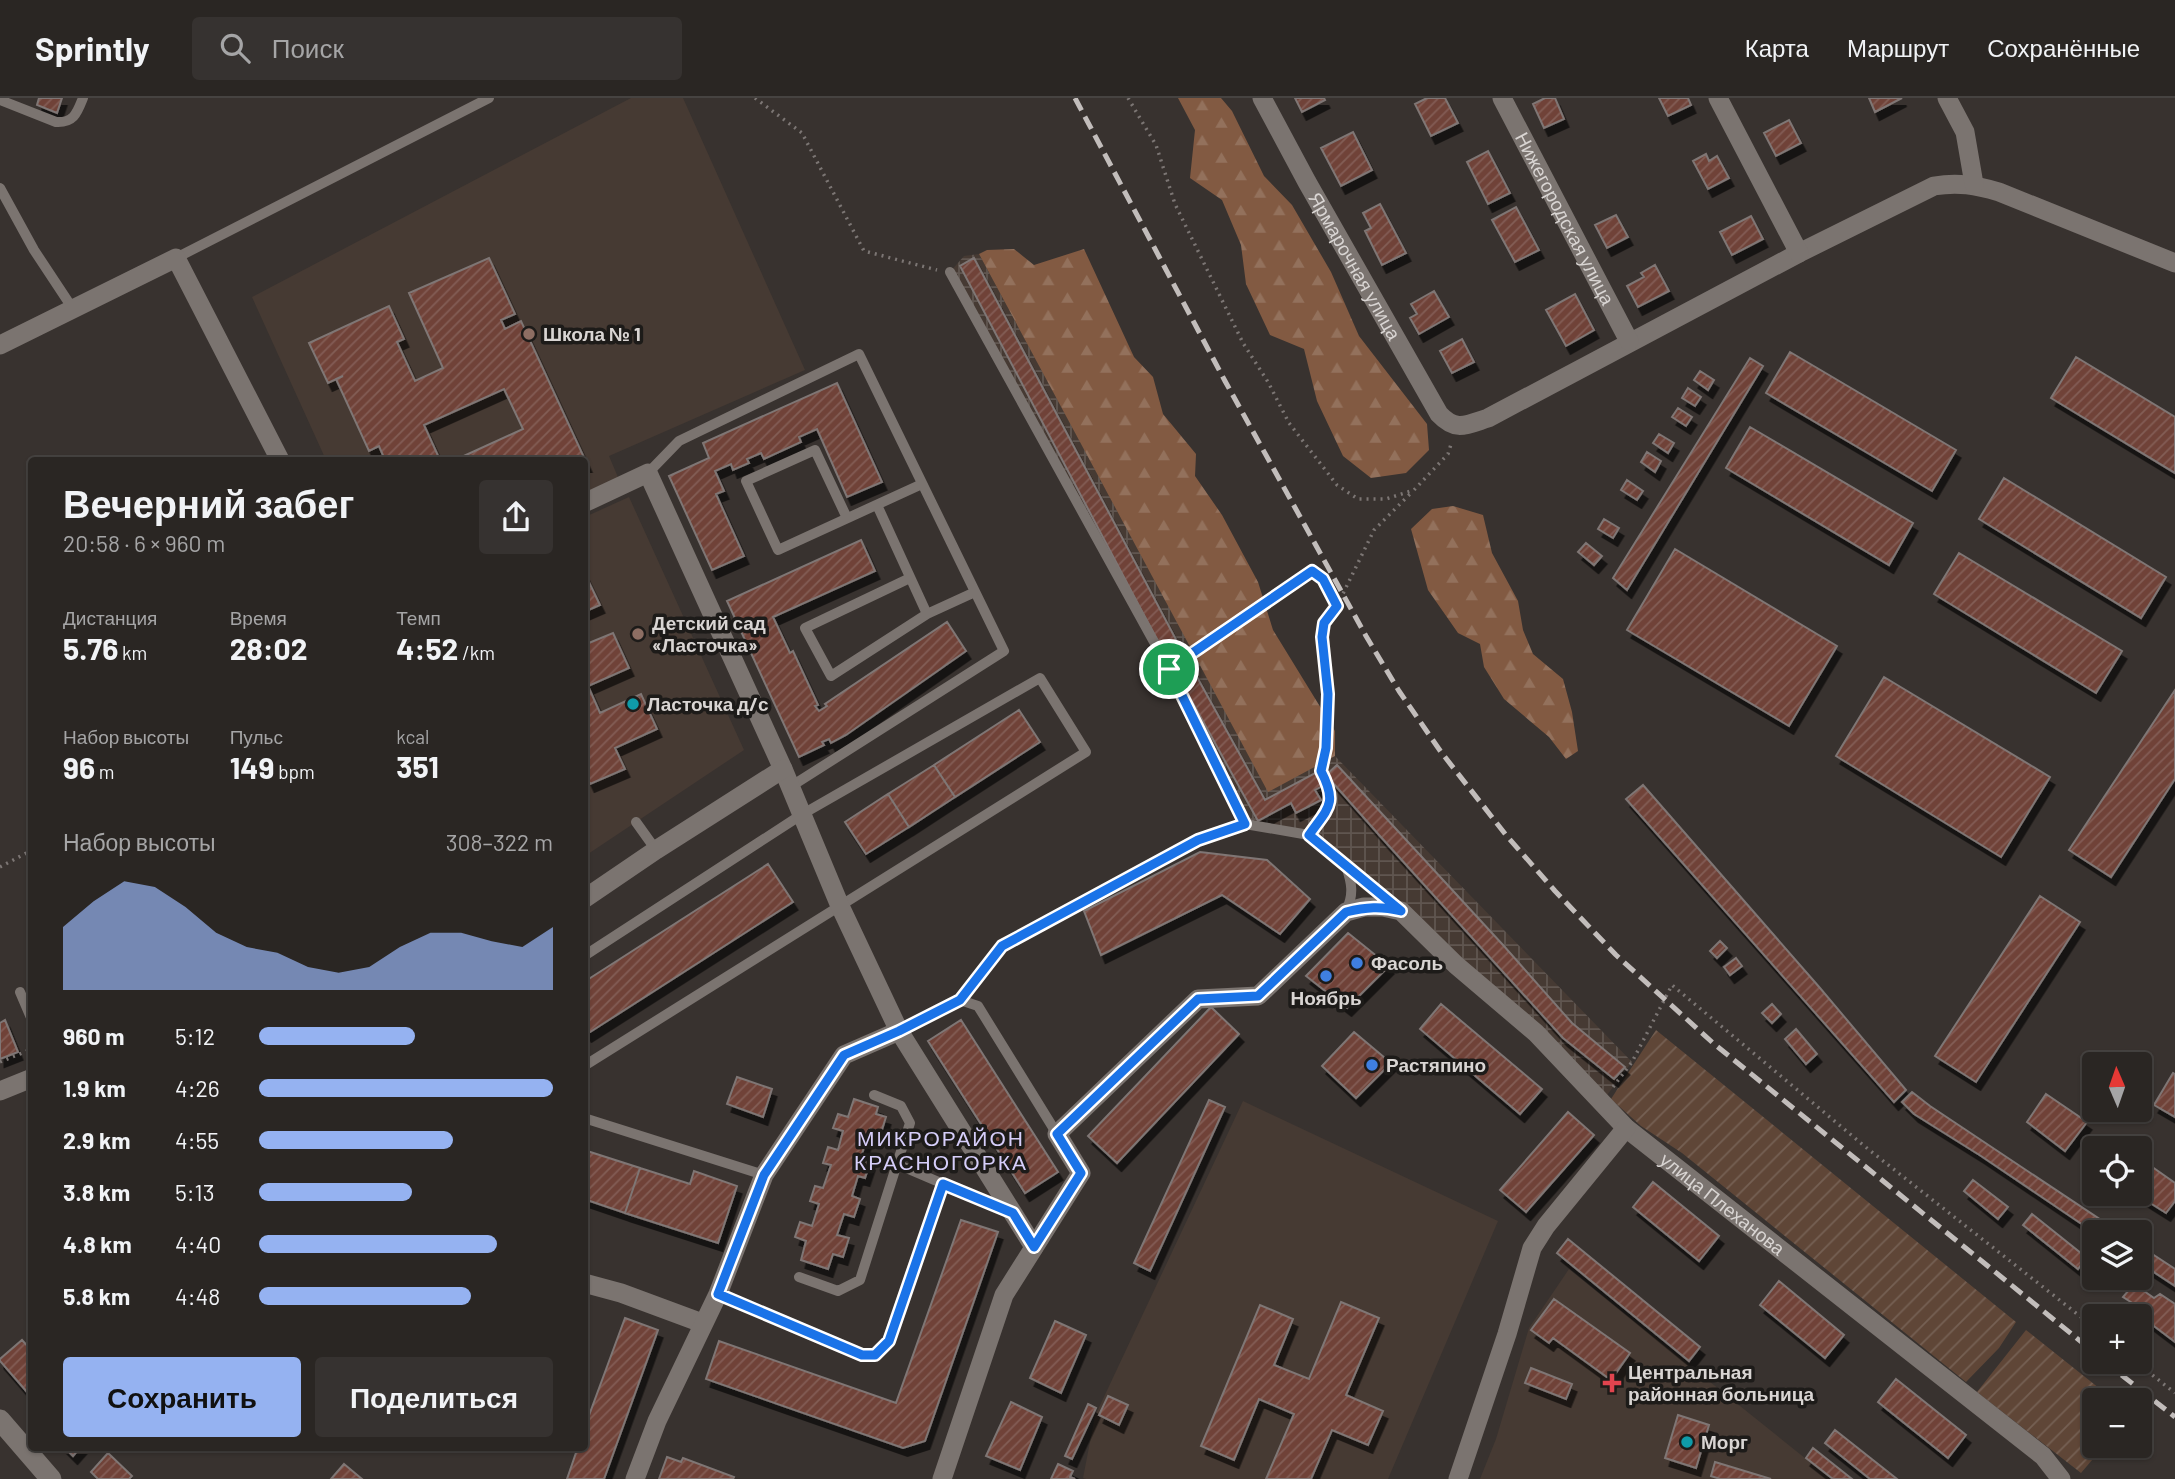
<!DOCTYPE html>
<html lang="ru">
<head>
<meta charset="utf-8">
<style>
  body { margin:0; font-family:Barlow,sans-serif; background:#363230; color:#f1f3f6; height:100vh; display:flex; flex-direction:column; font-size:26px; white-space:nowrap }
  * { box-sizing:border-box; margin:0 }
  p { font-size:23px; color:#a5a5a6 }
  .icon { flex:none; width:38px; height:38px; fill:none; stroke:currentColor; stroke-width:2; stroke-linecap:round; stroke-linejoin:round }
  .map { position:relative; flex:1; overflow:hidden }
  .drawer { position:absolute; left:28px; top:359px; width:560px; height:994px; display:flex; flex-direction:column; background:#2a2623; border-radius:7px; box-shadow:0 2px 5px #0004,0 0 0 2px #464341 }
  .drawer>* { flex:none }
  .needle { width:46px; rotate:358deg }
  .tools { position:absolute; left:2082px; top:954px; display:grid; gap:14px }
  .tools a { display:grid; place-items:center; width:70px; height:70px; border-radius:7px; background:#2a2623; box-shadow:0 2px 5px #0004,0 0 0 2px #464341; font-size:35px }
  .pin { position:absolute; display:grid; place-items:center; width:60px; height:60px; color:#fff; margin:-30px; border:4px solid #fff; border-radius:50%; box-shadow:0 2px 7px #0007 }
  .round { display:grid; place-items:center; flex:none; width:74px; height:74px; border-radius:7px; background:#363230 }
  .head { display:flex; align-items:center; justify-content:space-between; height:119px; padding:0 35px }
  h1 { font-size:38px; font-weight:700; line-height:52px }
  .metrics { display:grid; grid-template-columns:repeat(3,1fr); gap:10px; height:119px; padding:7px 35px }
  .metrics div { display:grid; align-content:center }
  .metrics b { font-size:30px; font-weight:700 }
  .metrics small { font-size:19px; font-weight:400 }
  .metrics p { font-size:19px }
  .chart { height:196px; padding:14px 35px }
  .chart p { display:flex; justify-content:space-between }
  .chart svg { width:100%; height:126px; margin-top:7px; fill:#95b2f1; opacity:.7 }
  .primary-button { display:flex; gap:14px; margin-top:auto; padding:14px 35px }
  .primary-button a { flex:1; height:80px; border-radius:7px; background:#95b2f1; color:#111; font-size:28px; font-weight:700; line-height:80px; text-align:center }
  .primary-button a+a { background:#363230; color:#f1f3f6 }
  ul { padding:0 35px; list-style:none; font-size:23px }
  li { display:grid; grid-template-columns:112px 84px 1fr; align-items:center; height:52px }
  li i { height:18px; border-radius:9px; background:#95b2f1 }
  header { display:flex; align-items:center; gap:42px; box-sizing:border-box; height:98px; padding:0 35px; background:#2a2623; border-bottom:2px solid #464341 }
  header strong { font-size:33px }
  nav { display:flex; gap:38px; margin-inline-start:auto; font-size:24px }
  .search { width:490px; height:63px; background:#363230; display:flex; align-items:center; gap:18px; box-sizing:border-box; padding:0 24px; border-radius:7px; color:#a5a5a6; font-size:26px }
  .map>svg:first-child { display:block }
  .built { fill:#463a33 }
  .industrial { fill:url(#industrial-grid) }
  .forest { fill:url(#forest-firs) }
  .garden { fill:url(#garden-furrows) }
  .building { fill:url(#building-hatch); stroke:#7f7674; stroke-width:2; filter:url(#shadow) }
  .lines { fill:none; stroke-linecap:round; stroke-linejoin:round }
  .path { stroke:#7c7674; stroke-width:3.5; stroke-dasharray:2 5; stroke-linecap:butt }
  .lane { stroke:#7b7470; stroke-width:10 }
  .street { stroke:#7b7470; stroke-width:19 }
  .secondary { stroke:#7b7470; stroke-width:21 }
  .rail { stroke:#c2bdbb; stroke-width:5; stroke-dasharray:14 7; stroke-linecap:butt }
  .route-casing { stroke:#fff; stroke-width:14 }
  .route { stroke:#1a73e8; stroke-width:9 }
  .education-dot { fill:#8d6e63; stroke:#1d1b19; stroke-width:2.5 }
  .culture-dot { fill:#0f9aa8; stroke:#1d1b19; stroke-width:2.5 }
  .shop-dot { fill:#3f7fe0; stroke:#1d1b19; stroke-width:2.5 }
  .health-dot { fill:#e0444e; stroke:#1d1b19; stroke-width:2.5 }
  .labels { text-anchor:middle; stroke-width:7; stroke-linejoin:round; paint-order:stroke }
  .street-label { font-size:19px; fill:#d9d5d3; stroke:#1d1b19 }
  .poi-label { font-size:19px; font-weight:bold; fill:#d9d5d3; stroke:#1d1b19; text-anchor:start }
  .neighbourhood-label { font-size:21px; letter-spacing:2px; fill:#d6cefa; stroke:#1d1b19 }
</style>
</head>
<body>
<header>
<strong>Sprintly</strong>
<div class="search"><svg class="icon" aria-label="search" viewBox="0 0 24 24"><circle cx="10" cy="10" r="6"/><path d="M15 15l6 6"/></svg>Поиск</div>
<nav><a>Карта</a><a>Маршрут</a><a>Сохранённые</a></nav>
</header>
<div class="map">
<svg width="2175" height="1381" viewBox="0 0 2175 1381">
  <defs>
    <pattern id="industrial-grid" width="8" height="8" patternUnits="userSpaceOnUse" patternTransform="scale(1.75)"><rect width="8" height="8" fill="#463a33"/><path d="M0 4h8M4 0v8" fill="none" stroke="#605650"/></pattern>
    <pattern id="forest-firs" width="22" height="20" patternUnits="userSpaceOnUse" patternTransform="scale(1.75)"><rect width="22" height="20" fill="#825a42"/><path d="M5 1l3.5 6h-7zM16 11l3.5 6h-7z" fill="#93715c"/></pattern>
    <pattern id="garden-furrows" width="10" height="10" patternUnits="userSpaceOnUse" patternTransform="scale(1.75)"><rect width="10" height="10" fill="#5f4637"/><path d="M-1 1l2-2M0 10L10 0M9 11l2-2" fill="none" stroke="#756053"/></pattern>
    <pattern id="building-hatch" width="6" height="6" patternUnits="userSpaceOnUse" patternTransform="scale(1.75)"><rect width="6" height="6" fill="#6f4339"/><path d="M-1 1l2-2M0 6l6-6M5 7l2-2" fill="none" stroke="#835d55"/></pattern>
    <filter id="shadow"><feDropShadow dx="4.5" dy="8" stdDeviation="0" flood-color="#0009"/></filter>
  </defs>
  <rect width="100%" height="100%" fill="#38322f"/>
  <path class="built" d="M631 0H683L805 272 609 358 620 384 585 400 584 362H326L252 199Z
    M629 399 744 652 585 758V419Z
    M1243 1003 1498 1123 1388 1381H1086L1083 1380 1095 1318Z
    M1569 1171 1831 1381H1480L1496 1341 1529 1230Z"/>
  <path class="industrial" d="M979 156 1268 693 1335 658 1632 964 1601 1005 1309 737 1245 726 1169 571 950 174 964 158Z"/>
  <path class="forest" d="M1178 0H1221L1232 13 1264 78 1292 107 1331 174 1359 238 1427 326 1429 352 1406 375 1371 380 1343 358 1317 303 1304 251 1270 237 1246 186 1241 147 1222 102 1190 80 1195 32Z
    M1014 151 1034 167 1084 151 1134 259 1153 279 1163 316 1196 356 1195 378 1222 417 1258 484 1273 532 1335 633V658L1268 694 979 156 987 152Z
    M1453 408 1483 417 1492 455 1518 503 1523 532 1533 556 1563 581 1572 614 1578 653 1566 661 1549 639 1504 601 1484 569 1480 546 1458 535 1428 492 1411 431 1432 411Z"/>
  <path class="garden" d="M1656 932 2016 1224 1999 1250 1966 1284 1682 1055 1641 1028 1611 1001Z
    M2026 1232 2114 1302H2095V1348H2104L2081 1375 1977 1294Z"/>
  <path class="building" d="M39 0H62L57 15 37 7Z
    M1295 0H1324L1325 2 1302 14Z
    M1427 0H1445L1458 25 1431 38 1415 6Z
    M1545 0H1555L1564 21 1544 30 1533 6Z
    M1659 0H1688L1691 7 1668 18Z
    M1869 0H1902L1875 14Z
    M1789 22 1801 45 1776 58 1764 35Z
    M1353 34 1372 72 1341 88 1321 50Z
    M1488 53 1510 95 1488 106 1467 64Z
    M1706 56 1709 63 1717 58 1729 80 1708 91 1693 63Z
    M1380 106 1406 155 1382 167 1365 133 1371 130 1363 115Z
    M1516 109 1539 152 1515 164 1492 122Z
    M1616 117 1628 139 1607 150 1595 127Z
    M1751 118 1763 141 1732 157 1720 134Z
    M489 160 515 216 501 222 505 231 521 223 587 366H584V362H455L523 331 504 291 424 327 440 362H385L379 348 369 353 336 281 343 278 328 285 309 245 389 208 404 241 397 244 415 283 443 270 409 195Z
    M974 160 1181 551 1166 559 960 168Z
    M1655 167 1669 193 1638 209 1627 188 1644 179 1641 175Z
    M1434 193 1449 219 1419 236 1410 220 1417 216 1411 206Z
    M1575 196 1594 232 1566 248 1546 212Z
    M1462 241 1474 264 1452 275 1440 253Z
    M1790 254 1956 352 1932 393 1766 295Z
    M2076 259 2175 319V375L2051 300Z
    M1750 260 1763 268 1627 492 1613 480Z
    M1700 273 1714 282 1708 292 1694 282Z
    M837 285 882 384 847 399 817 331 799 339 801 344 764 361 761 355 747 361 749 365 733 372 731 366 715 373 724 393 716 396 744 458 712 472 669 378 709 360 703 345Z
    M1688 290 1701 299 1695 308 1682 300Z
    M1678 310 1692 319 1686 328 1672 319Z
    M1750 329 1913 425 1889 467 1726 370Z
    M1659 336 1674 345 1668 355 1653 345Z
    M1647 354 1661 363 1655 374 1641 364Z
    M2004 380 2166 479 2141 520 1979 421Z
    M1627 382 1643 393 1637 402 1621 392Z
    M1604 421 1619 430 1613 440 1598 431Z
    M861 442 875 473 773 519 790 555 793 553 818 607 815 608 819 613 827 608 825 606 947 524 966 553 846 637 831 645 829 641 822 644 824 647 799 659 727 503Z
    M1586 445 1602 458 1594 467 1578 454Z
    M1675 451 1837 548 1789 628 1627 532Z
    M1959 455 2122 553 2096 595 1934 496Z
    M584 474 600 507 584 514Z
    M613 535 629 570 588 588 600 615 641 596 657 631 615 650 625 671 590 686 584 673V547Z
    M1192 570 1265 702 1317 674 1324 687 1315 692 1321 702 1296 715 1291 705 1258 723 1178 578Z
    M1884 579 2050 679 2001 759 1836 658Z
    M2175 592V681L2111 779 2069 752Z
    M1019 612 1040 644 955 699 934 667Z
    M934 667 955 699 909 729 888 696Z
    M1337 667 1503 847 1572 925 1625 969 1614 981 1563 940 1380 738 1326 677Z
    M1643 687 1820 890 1906 992 1894 1004 1626 701Z
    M888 696 909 729 866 756 845 724Z
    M1200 754 1267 762 1310 801 1280 836 1222 797 1101 857 1084 813Z
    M768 766 793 804 587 936 584 932V884Z
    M2040 798 2080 824 1976 984 1935 958Z
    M1348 835 1389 868 1347 910 1306 878Z
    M1720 843 1727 850 1717 860 1710 853Z
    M1736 860 1742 868 1730 877 1724 869Z
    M1441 906 1542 991 1520 1016 1420 931Z
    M1772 906 1781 916 1772 925 1762 915Z
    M1211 909 1239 936 1117 1065 1088 1038Z
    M5 922 18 954 0 961V925Z
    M961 922 1058 1074 1025 1095 928 943Z
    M1796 931 1817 956 1806 966 1785 941Z
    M1354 934 1391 965 1356 1000 1322 968Z
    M2173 975 2175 976V1019L2154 1007Z
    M737 979 772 991 763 1019 727 1006Z
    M1912 994 1930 1008 2119 1134 2095 1135 1981 1058 1914 1016 1902 1004Z
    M2046 996 2087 1024 2065 1053 2027 1024Z
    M854 1001 878 1009 876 1016 886 1019 881 1035 870 1031 860 1062 870 1065 865 1080 858 1078 852 1098 860 1101 854 1119 844 1116 837 1137 849 1140 843 1159 833 1156 828 1171 801 1162 806 1143 795 1139 800 1124 812 1128 819 1106 810 1103 815 1088 823 1090 831 1067 823 1065 828 1049 838 1052 843 1033 833 1030 838 1016 848 1019Z
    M1209 1002 1225 1009 1150 1173 1134 1165Z
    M1568 1014 1594 1037 1526 1114 1500 1092Z
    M584 1052 640 1070 625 1115 584 1101Z
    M2148 1066 2175 1085V1103L2166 1115 2136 1096H2140V1077Z
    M640 1070 690 1086 694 1073 737 1088 718 1145 625 1115Z
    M1973 1082 2008 1109 1998 1121 1964 1093Z
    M1653 1084 1719 1138 1699 1163 1633 1109Z
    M2032 1116 2087 1160 2078 1171 2023 1127Z
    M961 1122 998 1134 925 1343 903 1350 706 1281 719 1243 896 1305Z
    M1568 1141 1700 1249 1689 1263 1557 1155Z
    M2140 1148 2175 1171V1188L2140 1165Z
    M1779 1183 1844 1237 1825 1260 1760 1207Z
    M2134 1186 2154 1200 2160 1196 2175 1206V1244L2142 1219 2145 1213 2123 1199Z
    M1554 1201 1630 1255 1611 1282 1553 1240 1549 1245 1531 1232Z
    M1341 1204 1379 1220 1346 1297 1383 1313 1368 1347 1332 1332 1311 1381H1266L1294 1316 1259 1301 1234 1362 1201 1348 1260 1207 1293 1221 1274 1267 1309 1281Z
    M625 1220 658 1232 604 1381H567L578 1349H584V1331Z
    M1055 1223 1086 1237 1061 1295 1030 1280Z
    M22 1242 32 1253V1290L27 1294 0 1263V1261Z
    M1531 1270 1572 1286 1566 1301 1525 1285Z
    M1896 1281 1966 1337 1948 1360 1878 1304Z
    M1108 1298 1128 1307 1119 1327 1099 1317Z
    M1011 1304 1042 1319 1020 1372 986 1358Z
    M1088 1306 1096 1310 1072 1361 1065 1358Z
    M1678 1317 1709 1327 1696 1370 1665 1360Z
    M1835 1332 1897 1381H1870L1825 1345Z
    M64 1349H81L73 1358Z
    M1813 1350 1852 1381H1833L1806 1360Z
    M108 1355 132 1378 129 1381H98L91 1374Z
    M667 1359 681 1364 683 1360 734 1379 733 1381H659Z
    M1715 1364 1771 1381H1720L1711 1378Z
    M344 1366 362 1381H331Z
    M1058 1366 1073 1373 1070 1379 1075 1381H1051Z"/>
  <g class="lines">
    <path class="path" d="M755 0 802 35 864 153 937 172
      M1128 0 1156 47 1175 106 1243 245 1268 284 1289 325 1337 387 1358 401H1386L1414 392 1448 356 1452 343
      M1178 563 1312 473 1323 481 1337 508
      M1316 727 1330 707V691L1321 673 1326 650 1328 596 1322 539 1324 525 1337 508 1374 432 1413 393
      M0 769 32 752
      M0 964 32 951
      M1613 989 1632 964 1672 887 1868 1051 2095 1230
      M2136 1264 2175 1295"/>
    <path class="lane" d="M0 2 56 24C74 25 77 15 83 0
      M0 90 34 152 73 211
      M176 160 489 0
      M950 174 1169 571 1245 726 1309 737 1395 808
      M648 375 679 343 859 256 1004 553 790 689
      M877 407 927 516 975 494
      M847 420 815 352 746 383 778 452 922 386
      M910 480 805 530 831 578 927 516
      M636 724 656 752
      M1346 768C1352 785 1354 797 1346 813
      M584 858 801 717 1040 580 1086 654 584 968
      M20 894 32 922
      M960 902 1002 848 1198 742 1245 726
      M899 933 960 902 978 908 1057 1036
      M584 1020 764 1077
      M899 1067 1009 1114
      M799 1179 838 1193 860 1182 910 1025 901 1008 874 997
      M718 1196 862 1257H875L889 1243 943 1086"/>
    <g class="street">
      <path id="s1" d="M1262 0 1307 84 1439 316C1456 334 1466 327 1488 320L1799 155 1934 88C1958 84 1976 87 1999 94L2175 165"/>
      <path id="s2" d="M1502 0 1629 243"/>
      <path d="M1718 0 1799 155"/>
      <path d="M1947 0 1965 34 1974 86"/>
      <path d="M0 247 176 160 280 362"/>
      <path d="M584 405 648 375 783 671 840 808 899 933 1034 1149"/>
      <path d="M584 801 656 752 783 671"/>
      <path d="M0 993 32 980"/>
      <path d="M584 1185 621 1195 702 1225"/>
      <path d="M635 1381 657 1323 718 1196 764 1077 844 957 899 933"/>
      <path id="s3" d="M942 1381 1004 1197 1081 1075 1057 1036 1198 901 1258 898 1346 814 1364 809H1383L1401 813 1456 867 1536 935 1626 1030 2043 1358 2061 1381"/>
      <path d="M1458 1381 1507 1236 1532 1150 1546 1128 1626 1030"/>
    </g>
    <path class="secondary" d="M0 1322 51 1381"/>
    <path class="rail" d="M1075 0 1225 283 1366 538 1399 593 1441 654 1506 737 1555 793 1616 857 1713 945 2095 1255
      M2105 1264 2175 1319"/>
  </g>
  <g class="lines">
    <g class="route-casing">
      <path id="route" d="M1312 473 1323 481 1337 508 1324 525 1322 539 1328 596 1326 650 1321 673C1338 706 1328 710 1309 737L1401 813C1381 808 1366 809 1346 814L1258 898 1198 901 1057 1036 1081 1075 1034 1149 1013 1115 943 1086 889 1243 875 1257H862L718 1196 764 1077 844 957 899 933 960 902 1002 848 1198 742 1245 726 1169 571Z"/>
    </g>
    <use href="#route" class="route"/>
  </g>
  <g class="education-dot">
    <circle cx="529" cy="236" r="7"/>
    <circle cx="638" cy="536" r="7"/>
  </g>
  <g class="culture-dot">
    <circle cx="633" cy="606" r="7"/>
    <circle cx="1687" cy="1344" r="7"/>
  </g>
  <g class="shop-dot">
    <circle cx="1357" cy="865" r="7"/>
    <circle cx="1326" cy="878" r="7"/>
    <circle cx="1372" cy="967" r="7"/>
  </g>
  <path class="health-dot" d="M1608.5 1274.5h7v7h7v7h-7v7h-7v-7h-7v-7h7z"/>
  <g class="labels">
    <g class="street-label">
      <text dy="7" stroke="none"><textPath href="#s2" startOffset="136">Нижегородская улица</textPath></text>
      <text dy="7" stroke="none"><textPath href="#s1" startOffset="192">Ярмарочная улица</textPath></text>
      <text dy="7" stroke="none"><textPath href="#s3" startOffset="1253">улица Плеханова</textPath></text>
    </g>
    <g class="poi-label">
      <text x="543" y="243">Школа № 1</text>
      <text x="652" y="532">Детский сад<tspan x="652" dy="22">«Ласточка»</tspan></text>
      <text x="647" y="613">Ласточка д/с</text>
      <text x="1371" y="872">Фасоль</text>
      <text x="1326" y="907" text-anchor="middle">Ноябрь</text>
      <text x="1386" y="974">Растяпино</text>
      <text x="1628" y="1281">Центральная<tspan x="1628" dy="22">районная больница</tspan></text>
      <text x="1701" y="1351">Морг</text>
    </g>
    <g class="neighbourhood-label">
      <text x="941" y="1048">МИКРОРАЙОН<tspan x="941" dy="24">КРАСНОГОРКА</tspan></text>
    </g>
  </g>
</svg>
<div class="tools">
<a><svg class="needle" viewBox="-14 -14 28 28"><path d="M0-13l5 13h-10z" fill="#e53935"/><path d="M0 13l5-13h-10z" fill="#a5a5a6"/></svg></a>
<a><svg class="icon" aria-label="locate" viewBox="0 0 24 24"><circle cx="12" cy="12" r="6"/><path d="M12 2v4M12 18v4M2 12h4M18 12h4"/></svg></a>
<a><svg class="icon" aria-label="layers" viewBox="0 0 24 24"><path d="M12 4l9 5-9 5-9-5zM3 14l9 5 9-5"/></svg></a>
<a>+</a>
<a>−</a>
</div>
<div class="pin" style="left:1169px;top:571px;background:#1e9e55"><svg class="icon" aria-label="arrive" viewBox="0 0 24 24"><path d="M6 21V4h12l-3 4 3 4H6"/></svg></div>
<section class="drawer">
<div class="head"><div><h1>Вечерний забег</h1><p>20:58 · 6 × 960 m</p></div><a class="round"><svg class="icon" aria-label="share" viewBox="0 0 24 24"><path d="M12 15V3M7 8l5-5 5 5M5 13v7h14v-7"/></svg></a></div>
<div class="metrics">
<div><p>Дистанция</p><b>5.76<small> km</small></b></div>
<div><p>Время</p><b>28:02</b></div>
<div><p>Темп</p><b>4:52<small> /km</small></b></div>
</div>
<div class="metrics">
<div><p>Набор высоты</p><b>96<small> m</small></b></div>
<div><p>Пульс</p><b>149<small> bpm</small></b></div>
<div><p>kcal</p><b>351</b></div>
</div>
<div class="chart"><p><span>Набор высоты</span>308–322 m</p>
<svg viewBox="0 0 160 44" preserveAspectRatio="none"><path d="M0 44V22L10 13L20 6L30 8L40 15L50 24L60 29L70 31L80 36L90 38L100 36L110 29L120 24L130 24L140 27L150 29L160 22V44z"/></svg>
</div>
<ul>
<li><b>960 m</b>5:12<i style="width:53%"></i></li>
<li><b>1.9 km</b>4:26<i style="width:100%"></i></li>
<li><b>2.9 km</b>4:55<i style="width:66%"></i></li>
<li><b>3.8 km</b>5:13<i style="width:52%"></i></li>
<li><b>4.8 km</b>4:40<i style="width:81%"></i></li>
<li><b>5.8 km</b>4:48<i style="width:72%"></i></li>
</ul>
<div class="primary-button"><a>Сохранить</a><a>Поделиться</a></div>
</section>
</div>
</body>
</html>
